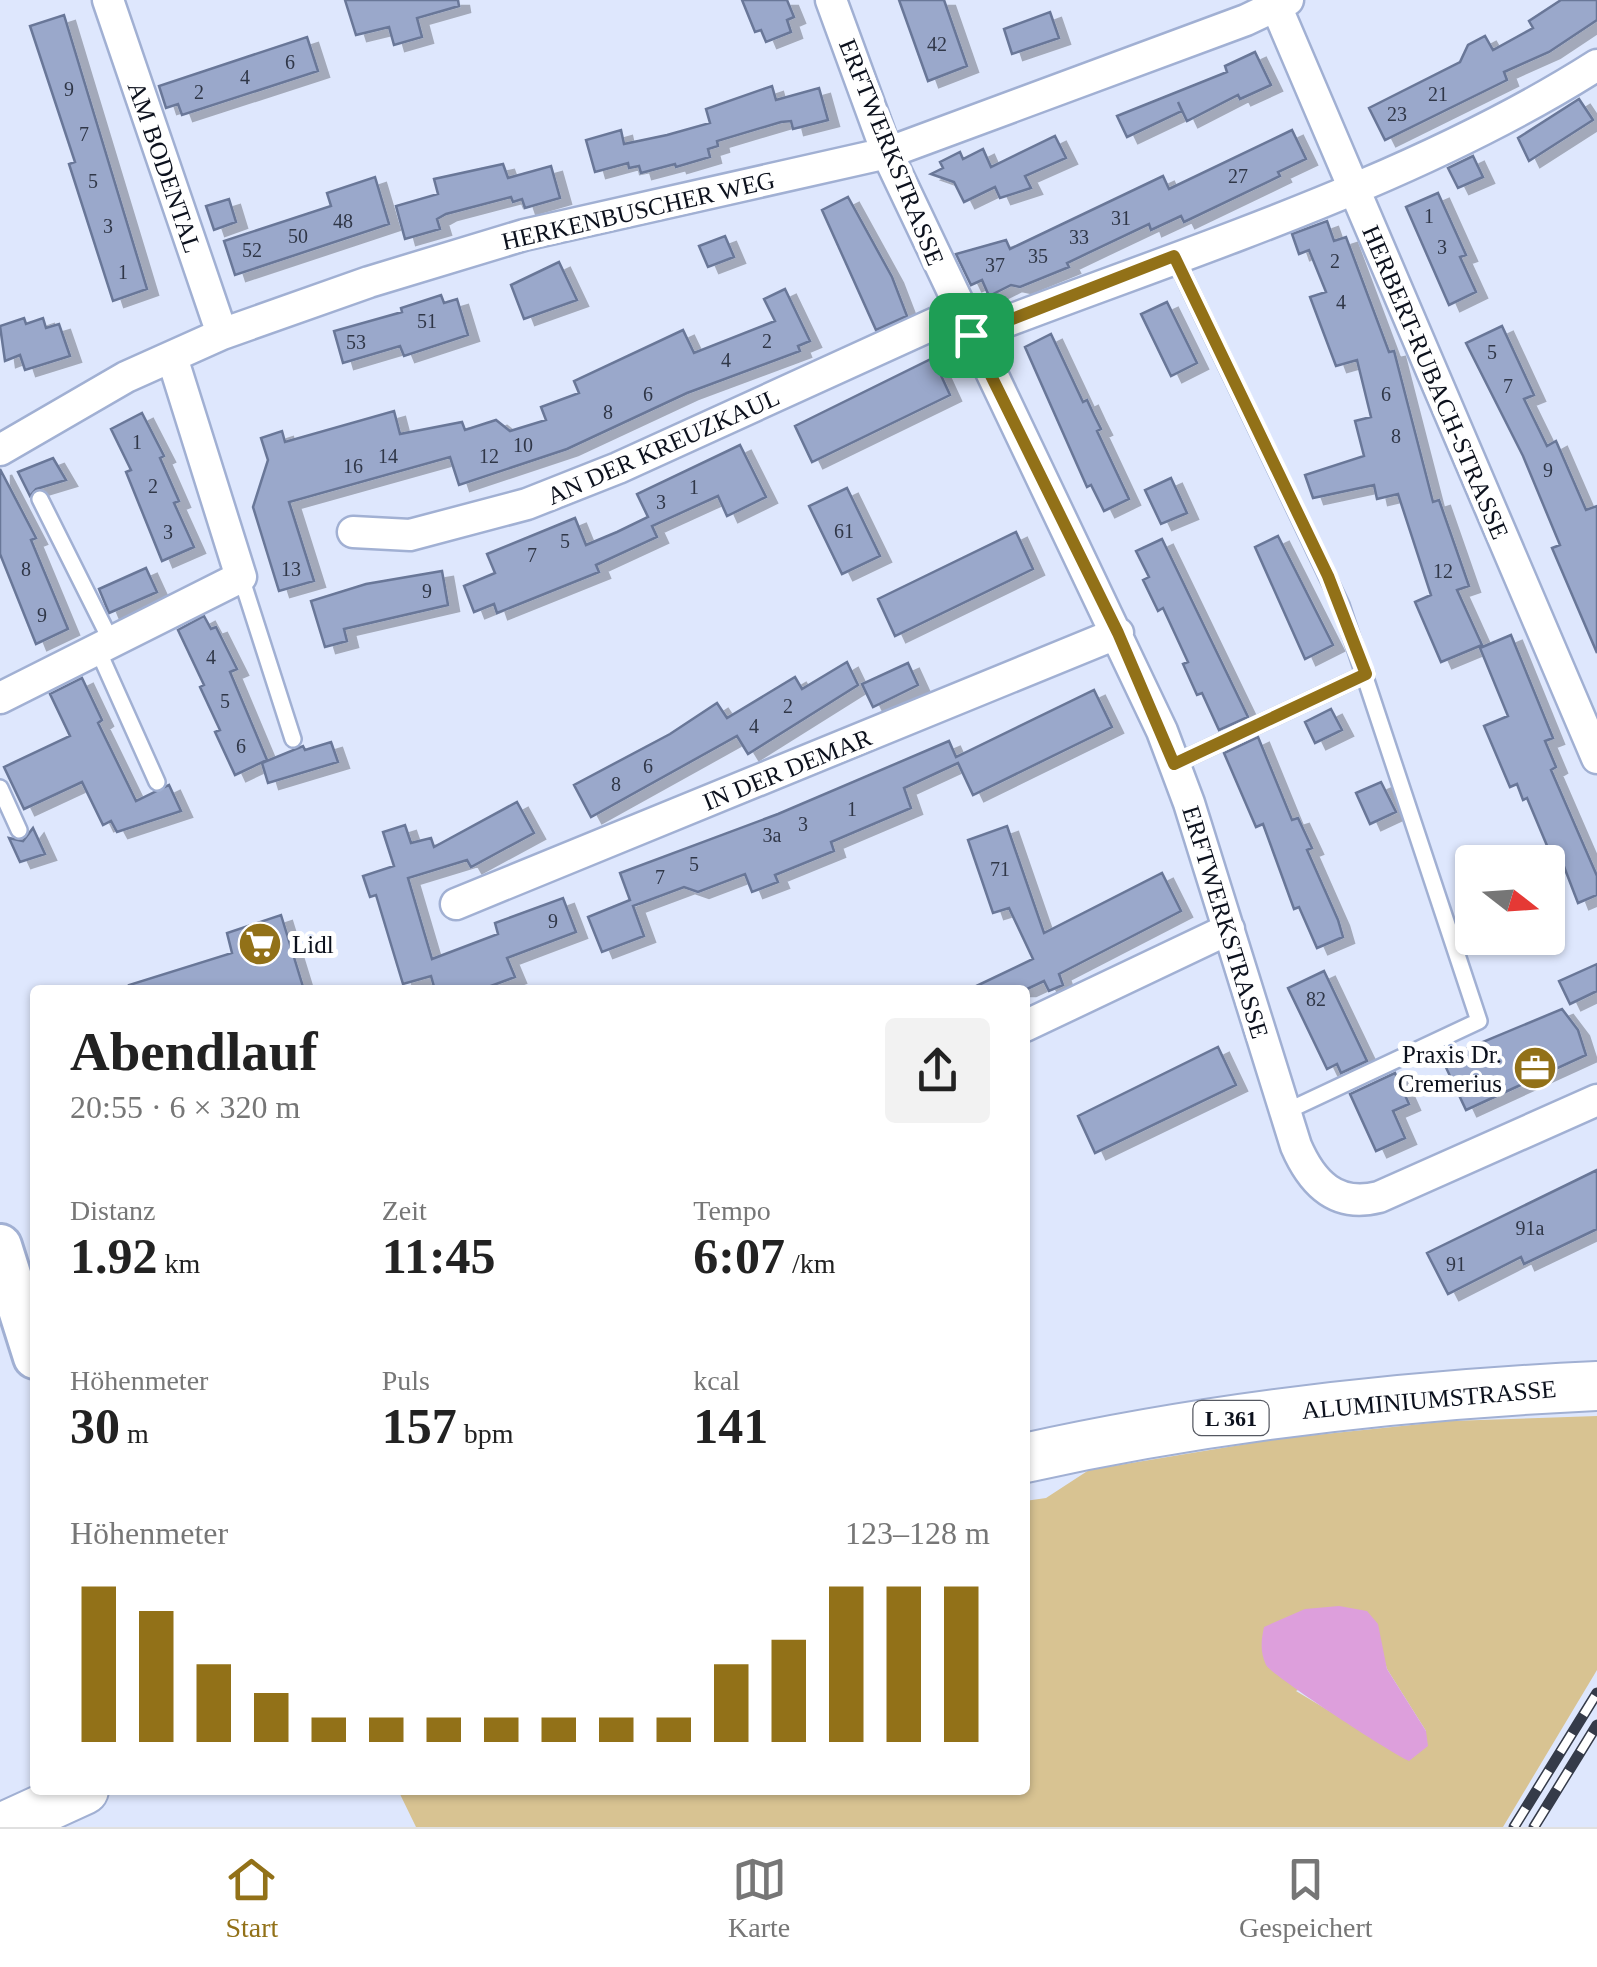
<!DOCTYPE html>
<html lang="de">
<head>
<meta charset="utf-8">
<style>
  body { margin:0; font-family:"Times New Roman",serif; background:#f2f2f2; color:#222; height:100vh; display:flex; flex-direction:column; font-size:38px; white-space:nowrap }
  * { box-sizing:border-box; margin:0 }
  p { font-size:32px; color:#767676 }
  .icon { flex:none; width:55px; height:55px; fill:none; stroke:currentColor; stroke-width:2; stroke-linecap:round; stroke-linejoin:round }
  .map { position:relative; flex:1; overflow:hidden }
  .panel { position:absolute; left:30px; top:985px; width:1000px; height:810px; display:flex; flex-direction:column; background:#fff; border-radius:10px; box-shadow:0 2px 8px #0004 }
  .panel>* { flex:none }
  .needle { width:65px; rotate:107deg }
  .buttons { position:absolute; left:1455px; top:845px; display:grid; gap:20px }
  .buttons a { display:grid; place-items:center; width:110px; height:110px; border-radius:10px; background:#fff; box-shadow:0 2px 8px #0004; font-size:50px }
  .pin { position:absolute; display:grid; place-items:center; width:85px; height:85px; color:#fff; margin:-42px; border-radius:20px; box-shadow:0 5px 15px #0006 }
  .round { display:grid; place-items:center; flex:none; width:105px; height:105px; border-radius:10px; background:#f2f2f2 }
  .summary { display:flex; align-items:center; justify-content:space-between; height:170px; padding:0 40px }
  h1 { font-size:55px; font-weight:700; line-height:75px }
  .stats { display:grid; grid-template-columns:repeat(3,1fr); gap:15px; height:170px; padding:10px 40px }
  .stats div { display:grid; align-content:center }
  .stats b { font-size:50px; font-weight:700 }
  .stats small { font-size:28px; font-weight:400 }
  .stats p { font-size:28px }
  .chart { height:280px; padding:20px 40px }
  .chart p { display:flex; justify-content:space-between }
  .chart svg { width:100%; height:180px; margin-top:10px; stroke:#927118; stroke-width:6 }
  .tab-bar { display:flex; justify-content:space-around; align-items:center; height:140px; border-top:2px solid #e0e0e0; background:#fff; font-size:28px; color:#767676 }
  .tab-bar a { display:grid; justify-items:center; gap:5px }
  .tab-bar .active { color:#927118 }
  .map>svg:first-child { display:block }
  .green { fill:#d8c392; fill-rule:evenodd }
  .water { fill:#dd9fdc }
  .building { fill:#9aa8cb; stroke:#697798; stroke-width:2.5; filter:url(#shadow) }
  .lines { fill:none; stroke-linecap:round; stroke-linejoin:round }
  .lane-casing { stroke:#a1b0d3; stroke-width:20 }
  .street-casing { stroke:#a1b0d3; stroke-width:35 }
  .secondary-casing { stroke:#a1b0d3; stroke-width:48 }
  .primary-casing { stroke:#a1b0d3; stroke-width:52 }
  .lane { stroke:#fff; stroke-width:15 }
  .street { stroke:#fff; stroke-width:30 }
  .secondary { stroke:#fff; stroke-width:42 }
  .primary { stroke:#fff; stroke-width:48 }
  .rail-casing { stroke:#353b49; stroke-width:11 }
  .rail { stroke:#fff; stroke-width:8; stroke-dasharray:22; stroke-linecap:butt }
  .route-casing { stroke:#fff; stroke-width:20 }
  .route { stroke:#927118; stroke-width:12 }
  .labels { text-anchor:middle; stroke-width:10; stroke-linejoin:round; paint-order:stroke }
  .number-label { font-size:20px; fill:#303748 }
  .shield { fill:#fff; stroke:#555861; stroke-width:2.5 }
  .shield-label { font-size:22px; font-weight:bold; fill:#0c111d }
  .street-label { font-size:25px; fill:#0c111d; stroke:#fff }
  .poi-label { font-size:25px; fill:#0c111d; stroke:#fff; text-anchor:start }
</style>
</head>
<body>
<div class="map">
<svg width="1597" height="1827" viewBox="0 0 1597 1827">
  <defs>
    <filter id="shadow"><feDropShadow dx="11" dy="6" stdDeviation="0" flood-color="#0004"/></filter>
  </defs>
  <rect width="100%" height="100%" fill="#dee7fd"/>
  <path class="green" d="M1597 1416V1670L1503 1827H416L398 1790H1025V1501L1046 1498 1089 1470 1277 1439 1450 1421ZM1381 1649 1387 1669 1426 1731 1366 1733 1296 1691Z"/>
  <path class="water" d="M1339 1606 1367 1611 1378 1624 1387 1669 1426 1731 1428 1746 1409 1761C1391 1753 1272 1676 1266 1665 1260 1652 1261 1641 1264 1627L1305 1609Z"/>
  <path class="building" d="M345 0H458L459 6 417 18 422 37 394 45 389 27 356 35Z
    M742 0H787L794 17 787 20 791 32 766 42 761 30 755 32Z
    M899 0H944L967 66 928 81Z
    M1561 0H1597V20L1549 52 1504 72 1507 80 1385 140 1369 108 1460 62 1468 45 1485 36 1493 50 1533 28 1529 21Z
    M1050 12 1059 38 1012 54 1004 29Z
    M64 15 147 289 113 301 69 164 75 162 30 26Z
    M307 37 318 71 182 115 178 104 166 108 159 86Z
    M1255 52 1271 85 1240 99 1238 95 1187 121 1178 102 1182 111 1127 137 1117 116 1227 72 1225 66Z
    M772 86 776 100 819 88 828 120 793 129 791 121 781 122 717 141 718 146 708 149 710 157 676 167 675 164 641 173 639 166 629 168 628 163 595 172 586 140 621 130 624 144 667 135 710 123 706 109Z
    M1579 99 1593 120 1529 161 1518 138Z
    M1292 130 1306 159 1278 172 1280 176 1184 222 1181 216 1151 230 1149 224 1067 263 1069 267 1020 287 1011 285 989 296 982 280 971 285 956 254 1006 240 1010 249 1163 176 1169 189Z
    M1055 136 1066 158 1025 176 1031 188 1000 198 995 187 964 202 954 182 931 174 943 168 940 162 960 152 963 159 983 149 991 167Z
    M1473 156 1483 177 1458 188 1448 168Z
    M503 164 508 178 551 166 560 198 525 208 522 199 513 202 511 197 446 214 437 219 440 229 405 239 396 206 438 194 434 179Z
    M375 177 389 224 235 275 224 241 331 206 327 193Z
    M1438 193 1466 255 1460 257 1476 292 1449 305 1406 207Z
    M848 197 892 277 907 316 876 330 822 210Z
    M229 199 236 222 214 230 206 206Z
    M1327 221 1334 241 1346 237 1389 352 1394 351 1433 502 1439 500 1469 586 1457 590 1482 645 1441 662 1415 602 1431 595 1398 494 1377 499 1374 485 1313 498 1305 475 1364 456 1355 421 1371 417 1357 360 1336 366 1310 297 1326 292 1309 250 1299 254 1292 234Z
    M725 236 734 257 708 267 699 246Z
    M559 262 577 300 524 319 511 285Z
    M785 289 810 341 798 346 800 351 687 393 567 449 459 485 450 457 289 502 314 581 279 591 253 507 268 460 261 438 282 431 285 442 394 411 400 434 462 422 465 430 496 420 510 431 546 420 541 407 579 393 574 381 683 330 694 353 775 321 764 299Z
    M441 295 444 303 457 299 468 335 404 356 400 346 343 363 334 331 402 312 401 308Z
    M1167 302 1197 363 1171 376 1141 314Z
    M24 318 26 324 43 318 46 328 59 324 70 356 25 370 20 355 5 361 0 326Z
    M1502 326 1534 395 1524 399 1547 446 1556 441 1586 510 1597 506V653L1552 548 1560 545 1523 456 1466 343Z
    M1051 334 1083 402 1087 400 1094 415 1101 429 1097 431 1129 499 1104 511 1091 485 1087 487 1025 347Z
    M933 358 950 395 812 462 795 426Z
    M142 413 164 456 160 458 179 501 174 503 194 547 162 561 126 472 131 470 111 429Z
    M740 445 766 497 727 516 718 496 652 526 657 537 596 565 599 572 497 613 494 604 474 612 464 586 495 573 487 554 575 518 586 545 617 532 648 517 637 494Z
    M53 458 66 480 36 489 30 496 18 472Z
    M0 469 36 538 31 540 68 629 36 644 0 554Z
    M1171 478 1187 513 1161 524 1145 490Z
    M847 488 880 556 842 574 809 506Z
    M1016 532 1033 569 895 636 878 599Z
    M1278 536 1333 645 1305 659 1255 547Z
    M1162 539 1248 717 1219 730 1202 693 1197 695 1183 664 1188 662 1163 608 1158 611 1143 580 1149 577 1136 551Z
    M146 568 157 592 109 613 99 589Z
    M442 571 448 605 344 629 347 641 325 647 311 601 366 584Z
    M204 616 211 629 216 627 237 669 230 672 267 760 235 775 215 732 220 730 200 687 204 685 178 630Z
    M1511 635 1553 738 1545 741 1556 767 1551 770 1597 876V895L1578 903 1563 864 1556 867 1527 798 1523 800 1517 784 1510 787 1484 726 1508 716 1480 648Z
    M847 662 858 685 748 754 737 736 591 817 574 785 670 734 717 703 727 718 795 677 802 689Z
    M908 663 918 685 873 707 862 684Z
    M82 678 102 720 98 723 136 801 169 785 181 811 117 832 111 821 103 825 82 782 24 809 4 767 70 736 50 694Z
    M1094 690 1112 727 973 795 958 763 904 788 911 808 831 842 834 851 775 875 778 882 752 892 745 874 698 892 684 887 633 906 644 936 602 952 588 917 630 900 620 873 778 814 949 741 956 757Z
    M1331 709 1342 730 1315 743 1305 722Z
    M1258 737 1292 820 1298 818 1312 848 1307 850 1338 920 1343 937 1317 948 1299 907 1294 909 1263 824 1256 827 1224 753Z
    M331 742 338 762 268 783 262 763 303 746 305 750Z
    M1381 782 1396 812 1370 824 1356 793Z
    M517 802 534 833 471 867 467 860 408 878 432 959 498 934 495 923 563 898 576 932 507 958 515 977 480 990H435L431 976 403 984 376 895 370 897 363 876 394 866 383 832 405 825 411 843 431 838 434 847Z
    M1007 826 1044 933 1162 873 1181 911 1059 974 1063 985 1049 991 1044 981 1025 990H968L1033 959 1009 908 993 913 968 840Z
    M33 828 45 854 20 862 9 838 23 841Z
    M281 915 304 990H130L129 985 232 953 227 933Z
    M1597 964V991L1570 1004 1559 981Z
    M1324 971 1367 1061 1341 1073 1337 1064 1327 1069 1288 988Z
    M1562 1009 1578 1030 1586 1055 1466 1110 1442 1059Z
    M1218 1047 1236 1085 1095 1153 1078 1116Z
    M1395 1073 1409 1104 1393 1111 1405 1138 1376 1151 1350 1094Z
    M1597 1170V1229L1524 1264 1521 1257 1448 1294 1427 1253Z"/>
  <g class="lines">
    <g class="lane-casing">
      <path id="lane" d="M1174 256 1341 605 1479 1021 1285 1112
        M40 499 111 641
        M241 577 293 739
        M97 648 157 782
        M1174 764 1366 674
        M0 788 19 830"/>
    </g>
    <g class="street-casing">
      <path id="street" d="M108 0 222 334
        M831 0 887 153 1162 731 1189 803 1296 1146C1312 1183 1336 1208 1379 1197L1597 1100
        M1276 6 1597 758
        M971 335C1177 255 1412 183 1597 65
        M0 450 126 377 222 334 369 282 524 235 887 153 1246 20 1288 0
        M353 532 410 535 527 504 618 468 960 312
        M0 698 241 577 172 357
        M456 904 1118 633
        M1025 1026 1229 929"/>
    </g>
    <g class="secondary-casing">
      <path id="secondary" d="M0 1246 35 1357"/>
    </g>
    <g class="primary-casing">
      <path id="primary" d="M1025 1458C1214 1416 1404 1395 1597 1386
        M3 1827 84 1790"/>
    </g>
    <use href="#lane" class="lane"/>
    <use href="#street" class="street"/>
    <use href="#secondary" class="secondary"/>
    <use href="#primary" class="primary"/>
    <g class="rail-casing">
      <path id="rail" d="M1514 1827 1597 1693
        M1534 1827 1597 1725"/>
    </g>
    <use href="#rail" class="rail"/>
  </g>
  <g class="lines">
    <g class="route-casing">
      <path id="route" d="M1174 256 1328 576 1366 674 1174 764 1118 633 971 335Z"/>
    </g>
    <use href="#route" class="route"/>
  </g>
  <defs>
    <g id="supermarket-disc" transform="scale(2.25)"><circle r="9.5" fill="#927118" stroke="#fff"/><path d="M-6-5.5h2.5l.6 2H6L4.5 2H-2.5L-4.4-4H-6ZM-1.5 3.2a1.3 1.3 0 1 0 .1 0ZM3 3.2a1.3 1.3 0 1 0 .1 0Z" fill="#fff"/></g>
    <g id="office-disc" transform="scale(2.25)"><circle r="9.5" fill="#927118" stroke="#fff"/><path d="M-6-3h4V-5.5h4V-3h4V5H-6ZM-1-4.5V-3h2v-1.5ZM-6 0V1H6V0Z" fill="#fff"/></g>
  </defs>
  <g fill-rule="evenodd">
    <use href="#supermarket-disc" x="260" y="944"/>
    <use href="#office-disc" x="1535" y="1068"/>
  </g>
  <g class="labels">
    <g class="number-label">
      <text x="937" y="51">42</text>
      <text x="290" y="69">6</text>
      <text x="245" y="84">4</text>
      <text x="69" y="96">9</text>
      <text x="199" y="99">2</text>
      <text x="1438" y="101">21</text>
      <text x="1397" y="121">23</text>
      <text x="84" y="141">7</text>
      <text x="1238" y="183">27</text>
      <text x="93" y="188">5</text>
      <text x="1429" y="223">1</text>
      <text x="1121" y="225">31</text>
      <text x="343" y="228">48</text>
      <text x="108" y="233">3</text>
      <text x="298" y="243">50</text>
      <text x="1079" y="244">33</text>
      <text x="1442" y="254">3</text>
      <text x="252" y="257">52</text>
      <text x="1038" y="263">35</text>
      <text x="1335" y="268">2</text>
      <text x="995" y="272">37</text>
      <text x="123" y="279">1</text>
      <text x="1341" y="309">4</text>
      <text x="427" y="328">51</text>
      <text x="767" y="348">2</text>
      <text x="356" y="349">53</text>
      <text x="1492" y="359">5</text>
      <text x="726" y="367">4</text>
      <text x="1508" y="393">7</text>
      <text x="648" y="401">6</text>
      <text x="1386" y="401">6</text>
      <text x="608" y="419">8</text>
      <text x="1396" y="443">8</text>
      <text x="137" y="449">1</text>
      <text x="523" y="452">10</text>
      <text x="388" y="463">14</text>
      <text x="489" y="463">12</text>
      <text x="353" y="473">16</text>
      <text x="1548" y="477">9</text>
      <text x="153" y="493">2</text>
      <text x="694" y="494">1</text>
      <text x="661" y="509">3</text>
      <text x="844" y="538">61</text>
      <text x="168" y="539">3</text>
      <text x="565" y="548">5</text>
      <text x="532" y="562">7</text>
      <text x="26" y="576">8</text>
      <text x="291" y="576">13</text>
      <text x="1443" y="578">12</text>
      <text x="427" y="598">9</text>
      <text x="42" y="622">9</text>
      <text x="211" y="664">4</text>
      <text x="225" y="708">5</text>
      <text x="788" y="713">2</text>
      <text x="754" y="733">4</text>
      <text x="241" y="753">6</text>
      <text x="648" y="773">6</text>
      <text x="616" y="791">8</text>
      <text x="852" y="816">1</text>
      <text x="803" y="831">3</text>
      <text x="772" y="842">3a</text>
      <text x="694" y="871">5</text>
      <text x="1000" y="876">71</text>
      <text x="660" y="884">7</text>
      <text x="553" y="928">9</text>
      <text x="1316" y="1006">82</text>
      <text x="1530" y="1235">91a</text>
      <text x="1456" y="1271">91</text>
    </g>
    <rect class="shield" x="1193.5" y="1401" width="75" height="34" rx="8"/>
    <g class="shield-label">
      <text x="1231" y="1426">L 361</text>
    </g>
    <g class="street-label">
      <text transform="translate(892 152) rotate(68)" y="9">ERFTWERKSTRASSE</text>
      <text transform="translate(165 167) rotate(71)" y="9">AM BODENTAL</text>
      <text transform="translate(638 210) rotate(-13)" y="9">HERKENBUSCHER WEG</text>
      <text transform="translate(1436 382) rotate(67)" y="9">HERBERT-RUBACH-STRASSE</text>
      <text transform="translate(663 446) rotate(-24)" y="9">AN DER KREUZKAUL</text>
      <text transform="translate(787 769) rotate(-22)" y="9">IN DER DEMAR</text>
      <text transform="translate(1226 922) rotate(73)" y="9">ERFTWERKSTRASSE</text>
      <text transform="translate(1429 1399) rotate(-5)" y="9">ALUMINIUMSTRASSE</text>
    </g>
    <g class="poi-label">
      <text x="292" y="953">Lidl</text>
      <text x="1502" y="1063" text-anchor="end">Praxis Dr.<tspan x="1502" dy="29">Cremerius</tspan></text>
    </g>
  </g>
</svg>
<div class="buttons">
<a><svg class="needle" viewBox="-14 -14 28 28"><path d="M0-13l5 13h-10z" fill="#e53935"/><path d="M0 13l5-13h-10z" fill="#767676"/></svg></a>
</div>
<div class="pin" style="left:971px;top:335px;background:#1e9e55"><svg class="icon" aria-label="arrive" viewBox="0 0 24 24"><path d="M6 21V4h12l-3 4 3 4H6"/></svg></div>
<section class="panel">
<div class="summary"><div><h1>Abendlauf</h1><p>20:55 · 6 × 320 m</p></div><a class="round"><svg class="icon" aria-label="share" viewBox="0 0 24 24"><path d="M12 15V3M7 8l5-5 5 5M5 13v7h14v-7"/></svg></a></div>
<div class="stats">
<div><p>Distanz</p><b>1.92<small> km</small></b></div>
<div><p>Zeit</p><b>11:45</b></div>
<div><p>Tempo</p><b>6:07<small> /km</small></b></div>
</div>
<div class="stats">
<div><p>Höhenmeter</p><b>30<small> m</small></b></div>
<div><p>Puls</p><b>157<small> bpm</small></b></div>
<div><p>kcal</p><b>141</b></div>
</div>
<div class="chart"><p><span>Höhenmeter</span>123–128 m</p>
<svg viewBox="0 0 160 44" preserveAspectRatio="none"><path d="M5 44V6M15 44V12M25 44V25M35 44V32M45 44V38M55 44V38M65 44V38M75 44V38M85 44V38M95 44V38M105 44V38M115 44V25M125 44V19M135 44V6M145 44V6M155 44V6"/></svg>
</div>
</section>
</div>
<nav class="tab-bar">
<a class="active"><svg class="icon" aria-label="home" viewBox="0 0 24 24"><path d="M3 11l9-7 9 7M6 9v11h12V9"/></svg>Start</a>
<a><svg class="icon" aria-label="map" viewBox="0 0 24 24"><path d="M3 6l6-2 6 2 6-2v14l-6 2-6-2-6 2zM9 4v14M15 6v14"/></svg>Karte</a>
<a><svg class="icon" aria-label="saved" viewBox="0 0 24 24"><path d="M7 4h10v16l-5-4-5 4z"/></svg>Gespeichert</a>
</nav>
</body>
</html>
